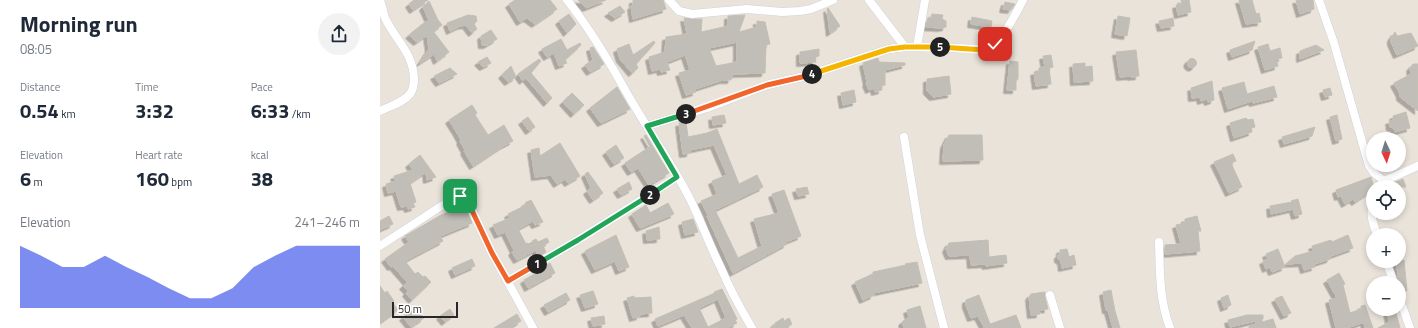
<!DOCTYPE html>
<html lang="en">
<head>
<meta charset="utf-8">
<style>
  body { margin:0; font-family:"Titillium Web",sans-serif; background:#f2f2f3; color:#1f2937; height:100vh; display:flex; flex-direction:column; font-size:15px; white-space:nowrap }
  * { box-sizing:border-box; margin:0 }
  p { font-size:13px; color:#747a83 }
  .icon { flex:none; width:22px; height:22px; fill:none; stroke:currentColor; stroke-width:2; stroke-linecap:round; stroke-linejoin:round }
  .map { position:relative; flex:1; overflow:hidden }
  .side { display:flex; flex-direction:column; background:#fff; width:380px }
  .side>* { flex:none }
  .needle { width:26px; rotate:176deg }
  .tools { position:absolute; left:986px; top:132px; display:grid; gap:8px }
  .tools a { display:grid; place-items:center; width:40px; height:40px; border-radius:50%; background:#fff; box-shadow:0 2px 6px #0003; font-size:20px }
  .scale { position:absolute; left:12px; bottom:10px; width:66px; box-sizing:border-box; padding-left:4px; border:2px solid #272727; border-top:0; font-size:11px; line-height:14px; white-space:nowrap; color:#272727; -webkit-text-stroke:3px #fff; paint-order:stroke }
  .pin { position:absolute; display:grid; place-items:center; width:34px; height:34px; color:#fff; margin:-17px; border-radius:8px; box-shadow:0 2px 6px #0006 }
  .km { position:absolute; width:20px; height:20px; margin:-10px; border-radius:50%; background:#222; color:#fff; font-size:11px; line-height:20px; text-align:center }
  .round { display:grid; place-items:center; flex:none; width:42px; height:42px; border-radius:21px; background:#f2f2f3 }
  .head { display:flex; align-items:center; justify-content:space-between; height:68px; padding:0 20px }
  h1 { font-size:22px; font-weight:700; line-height:30px }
  .metrics { display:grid; grid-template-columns:repeat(3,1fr); gap:6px; height:68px; padding:4px 20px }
  .metrics div { display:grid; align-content:center }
  .metrics b { font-size:20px; font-weight:700 }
  .metrics small { font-size:11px; font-weight:400 }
  .metrics p { font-size:11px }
  .chart { height:112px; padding:8px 20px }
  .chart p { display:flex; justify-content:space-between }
  .chart svg { width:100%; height:72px; margin-top:4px; fill:#455cea; opacity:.7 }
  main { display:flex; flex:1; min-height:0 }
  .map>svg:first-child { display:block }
  .building { fill:#c1bdb7; stroke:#c4bfb4; fill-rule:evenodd; filter:url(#shadow) }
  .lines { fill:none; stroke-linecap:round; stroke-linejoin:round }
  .minor-casing { stroke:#cfd2df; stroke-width:9 }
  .minor { stroke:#fff; stroke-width:8 }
  .split-1-casing { stroke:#fff; stroke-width:8 }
  .split-2-casing { stroke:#fff; stroke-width:8 }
  .split-3-casing { stroke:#fff; stroke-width:8 }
  .split-4-casing { stroke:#fff; stroke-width:8 }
  .split-5-casing { stroke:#fff; stroke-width:8 }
  .split-6-casing { stroke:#fff; stroke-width:8 }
  .split-1 { stroke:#f0652b; stroke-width:5 }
  .split-2 { stroke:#22a559; stroke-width:5 }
  .split-3 { stroke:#22a559; stroke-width:5 }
  .split-4 { stroke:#f0652b; stroke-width:5 }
  .split-5 { stroke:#f5b400; stroke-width:5 }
  .split-6 { stroke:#f5b400; stroke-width:5 }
</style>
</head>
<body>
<main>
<section class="side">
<div class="head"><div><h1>Morning run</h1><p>08:05</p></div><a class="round"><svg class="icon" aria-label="share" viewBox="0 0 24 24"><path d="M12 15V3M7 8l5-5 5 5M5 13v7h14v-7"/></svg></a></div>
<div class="metrics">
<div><p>Distance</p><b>0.54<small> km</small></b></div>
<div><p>Time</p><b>3:32</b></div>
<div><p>Pace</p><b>6:33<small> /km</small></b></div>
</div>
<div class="metrics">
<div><p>Elevation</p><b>6<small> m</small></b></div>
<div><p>Heart rate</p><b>160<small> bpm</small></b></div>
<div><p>kcal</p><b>38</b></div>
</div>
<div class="chart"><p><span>Elevation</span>241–246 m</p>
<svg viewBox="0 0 160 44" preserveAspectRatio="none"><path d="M0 44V6L10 12L20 19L30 19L40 12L50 19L60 25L70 32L80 38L90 38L100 32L110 19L120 12L130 6L140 6L150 6L160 6V44z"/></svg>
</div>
</section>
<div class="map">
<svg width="1038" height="328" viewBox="0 0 1038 328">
  <defs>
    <filter id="shadow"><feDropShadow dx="-3.5" dy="3.5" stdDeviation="0" flood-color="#0004"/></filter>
  </defs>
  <rect width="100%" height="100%" fill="#e9e3da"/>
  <path class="building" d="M34 0H48L33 10 29 4Z
    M135 0H170L177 9 155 24 147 18 140 22 129 4Z
    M198 0H226L206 8Z
    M253 0H283L286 9 253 19 251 6H253Z
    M801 0H809L811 12 798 15 796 5 802 4Z
    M859 0H872L876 14 879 13 881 22 866 24Z
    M916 0H933L934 9 920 14Z
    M49 1 58 20 62 25 53 31 69 52 57 61 54 54 40 63 49 49 47 35 37 42 29 35 45 22V21L46 22 49 20 43 7Z
    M625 2 635 4 631 10 623 9Z
    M240 6 245 12 235 18 228 13Z
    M448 8 460 26 450 33 447 9Z
    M189 14 196 24 187 33 179 21Z
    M552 14 563 15 562 19 566 21V27L561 28 546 27 548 18H551Z
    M88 15 96 16 97 21 94 24 97 29 92 33 86 25 80 26 70 31 67 23Z
    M365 15 359 32 377 27V21L385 22 390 44 386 45 385 73 352 74 351 80H343L315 89 316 92 306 95 299 73 310 70 305 55 287 62 290 70 281 72 280 69 272 71 269 57 285 52 286 37 307 34 304 18 312 19H322L321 32 348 26V16ZM357 42V62L336 66 329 48Z
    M738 16 750 18 747 36 735 34Z
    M592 17 612 21 611 27 591 24Z
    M793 18 794 26 781 28 779 21Z
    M111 30 117 39 107 45H102L101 36Z
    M1015 32 1017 36 1031 33 1038 46 1017 55 1011 42V38Z
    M181 39 187 50 200 43 201 45 185 60 187 63 179 66 174 53 167 57 162 49Z
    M274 41 275 43 256 64 258 68 252 73 240 59 237 49 249 44 253 55Z
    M875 41 872 50 852 57 850 50Z
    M888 44 890 51 900 48 902 58 896 59 898 66 885 70 878 47Z
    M936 45 944 50 920 59V51Z
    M213 47 224 64 210 72 205 65 213 60 210 48Z
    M439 49V56L435 57 436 62 420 63V52Z
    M756 50 759 76 751 77V76L740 77 736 52Z
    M671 55 673 67 669 68 671 84 656 86 654 72 659 71V68L665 67 663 56Z
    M107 57 111 63 103 67 98 62Z
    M498 58 499 62 525 63V65L505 70V85L501 86 502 90 495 92 494 88 489 90 486 83 487 82 483 63Z
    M807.5 63a4.5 4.5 0 1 1 9 0a4.5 4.5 0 1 1-9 0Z
    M159 59 161 61 151 73 172 98 167 103 146 78 143 81 138 74Z
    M630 61 638 62V79L636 81V90H627Z
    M705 63V67L712 66 713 81 694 82 693 64Z
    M1033 64H1038V111L1020 97V94L1014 83 1031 74 1030 68Z
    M131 66 136 77 128 82 122 75Z
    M70 68 77 74 59 83 54 76Z
    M569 76 571 94 553 97 547 91V79Z
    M832 81 834 100 828 102 827 99 821 101 820 97 812 98 811 88Z
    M864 82 867 94 894 86 897 97 873 103 872 101 848 109 842 88Z
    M237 87 250 109 221 123 210 108Z
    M950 88 952 95 945 97 943 90Z
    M474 90 476 102 463 105 461 93Z
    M192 93 204 105 194 114 183 102Z
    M92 105 97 113 95 115 108 135 124 125 133 141 123 146 93 166 84 151 85 150 80 141 81 140 76 131 69 120Z
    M1026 112 1030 128 1015 132 1014 128 1010 127 1009 121 1014 120 1013 116Z
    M344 115 346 123 333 125 332 117Z
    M957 115 962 139 956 141 950 117Z
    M148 117 155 127 149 131 142 121Z
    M866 118 868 120 873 119 875 127 871 128 872 132 854 138 850 123Z
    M306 122 308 137 327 133 337 129 359 184 377 175 383 187 335 210 358 258 382 246 374 219 399 213 392 194 404 190 421 236 406 242 407 244 353 273 327 216 328 215 321 201 337 194 332 181 347 175 334 145 310 150V153L303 154 299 123Z
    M935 127 932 136 904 144 902 137Z
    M266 135 289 173 269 185 258 168 251 172 245 163 271 146 270 147 264 136Z
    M569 135H602L603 160 563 161 564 145Z
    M180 143 200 176 188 183 185 179 177 184 171 175 155 177 151 150 159 148 160 156Z
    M236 145 244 158 234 164 226 152Z
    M853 154 856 161 851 163 862 187 849 193 834 162Z
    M40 155 56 177 47 180 46 172 30 183 36 202 33 203 35 207 28 209 27 206 21 207 16 191 8 193 6 184 16 181 14 176 33 170 29 164Z
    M208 172 223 193 213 200 207 191 211 188 205 174Z
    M991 177 993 184V190L975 202 973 199 965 204 961 196 958 197 956 190Z
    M1023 179 1026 187H1007L1008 185Z
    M249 182 252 189 241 195 237 189Z
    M427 187 429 194 418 196 416 189Z
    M918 199 922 214 915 216 913 209 891 214 890 206 912 202 911 201Z
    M151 200 163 222 155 225 153 221 138 229 146 244 148 243 150 245 153 244 152 241 156 239 158 242 167 238 169 242 163 246 166 252 158 257 156 250 137 260 132 252 134 250 125 232 118 235 113 225 130 218 128 214 146 205 145 203Z
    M288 203 294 214 260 228 252 214 266 205 270 213Z
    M84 205 92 223 60 236 63 241 25 261 35 274 38 272 43 277 45 276 51 282 32 300 26 293 28 291 23 286 27 282 13 266 11 267 5 259 29 242 25 236 61 215Z
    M9 216 13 224 0 230V221Z
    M817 216 821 231H818L820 251 785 254V245L801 244 796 225 805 223V219Z
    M313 219 318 232 305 235 302 222Z
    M279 227 280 239 267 240 266 231Z
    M236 235 249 267 239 271 235 261 215 270 205 251Z
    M968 235 973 248 951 256 950 259 934 264 935 267 924 270 922 263 906 264 915 256 934 251 932 246 951 240 952 242Z
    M608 240 609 257 626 255 627 263 606 266 605 264 591 265 590 255 569 256 566 249 569 243Z
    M687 249 689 257 694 255 696 265 682 268 681 261 678 259V255L680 254V250Z
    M898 249 905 267 892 272 890 267 886 269 883 261 888 259 886 254Z
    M92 259 95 266 75 275 72 268 74 267Z
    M1024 260 1027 291 1021 292H1019V282L1016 261Z
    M537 262 542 283 493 293 494 295 483 300 475 282 493 274V272L526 265 525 264Z
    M170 263 175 273 148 288 144 280 163 269V267Z
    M959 273 965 284 963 285 970 313 981 309V306L985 305 993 328H985L984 322 967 328H956L949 300 957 298 947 280Z
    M0 286 5 293 7 291 14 301 12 302 18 310 0 323Z
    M342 289 357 319 355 320 357 323 347 328H312L304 315 278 326 275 319 335 293 334 292ZM338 299 346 318 328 327 319 308Z
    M731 290 735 311 740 328H733L728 310H726L723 292Z
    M213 291 218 304 205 308 200 295Z
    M665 292V297L668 309 659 310 660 314 651 315 649 297 651 294Z
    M186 293 190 300 168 312 164 305Z
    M599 295 610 324 636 315 641 328H603L604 327 598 316 591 318 586 305V300Z
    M848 295 851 305 844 308 841 298Z
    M254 296V298L271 297 272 313 259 314 260 316 253 318 247 298Z
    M902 296 911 313 904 316 895 299Z
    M540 306 546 328H524L522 322 529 317 527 310Z
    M36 308 44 318 31 327 23 317Z
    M70 309 74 315 65 322 60 316Z
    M1007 309H1015L1020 328H998L1009 322Z
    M137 314 141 321 129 328H114Z
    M867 315H883V319H882V322L893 319 896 328H869V326L876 324 875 321 850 327 848 320Z
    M224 316 225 324 213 326 211 318Z
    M403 318 404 321 409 318 412 324 408 327V328H390L396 325 395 323Z"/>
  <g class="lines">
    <g class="minor-casing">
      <path id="minor" d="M0 0C2 6 3 12 5 18 16 41 33 52 34 79 34 85 33 90 30 94 23 103 10 106 0 111
        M187 0C211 30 229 62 248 95 268 130 292 163 310 199 321 221 329 244 340 266 349 287 360 308 372 328
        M289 0 299 11 312 14 367 9 402 12 420 11 431 9 453 0
        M489 0 525 47
        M939 0 954 43 989 166 994 173 1004 181
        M537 47 545 0
        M267 126 327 108 387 85 421 77 509 49 525 47 608 49C624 38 634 17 643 0
        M524 137 540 235 564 328
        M1001 187 1004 181 1038 166
        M993 205C989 214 994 226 997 235
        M779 242C780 272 779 299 790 328
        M0 246 69 201 77 197H83L88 202 112 253 153 328
        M1006 261 1014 283
        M127 281 198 240 297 177
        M670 295 680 328
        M1019 297 1030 328"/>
    </g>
    <use href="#minor" class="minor"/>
  </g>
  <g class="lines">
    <g class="split-1-casing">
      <path id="split-1" d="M80 196 83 197 88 202 112 253 128 281 157 264"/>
    </g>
    <g class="split-2-casing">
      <path id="split-2" d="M157 264 198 240 270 195"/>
    </g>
    <g class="split-3-casing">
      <path id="split-3" d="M270 195 297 177 267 126 306 114"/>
    </g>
    <g class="split-4-casing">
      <path id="split-4" d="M306 114 387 85 422 77 432 74"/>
    </g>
    <g class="split-5-casing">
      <path id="split-5" d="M432 74 509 49 525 47H560"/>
    </g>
    <g class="split-6-casing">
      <path id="split-6" d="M560 47 604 50 608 49 615 44"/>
    </g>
    <use href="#split-1" class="split-1"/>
    <use href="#split-2" class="split-2"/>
    <use href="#split-3" class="split-3"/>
    <use href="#split-4" class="split-4"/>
    <use href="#split-5" class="split-5"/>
    <use href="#split-6" class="split-6"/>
  </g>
</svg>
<div class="tools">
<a><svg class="needle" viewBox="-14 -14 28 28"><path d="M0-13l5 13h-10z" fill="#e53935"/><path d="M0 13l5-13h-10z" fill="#747a83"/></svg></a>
<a><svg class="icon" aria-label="locate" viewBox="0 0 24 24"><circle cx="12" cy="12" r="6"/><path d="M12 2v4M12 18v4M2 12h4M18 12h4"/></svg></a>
<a>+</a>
<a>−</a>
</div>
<div class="scale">50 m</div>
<div class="pin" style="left:80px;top:196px;background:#1e9e55"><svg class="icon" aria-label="arrive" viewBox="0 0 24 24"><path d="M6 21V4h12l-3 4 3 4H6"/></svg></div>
<div class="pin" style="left:615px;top:44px;background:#d93025"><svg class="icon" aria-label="check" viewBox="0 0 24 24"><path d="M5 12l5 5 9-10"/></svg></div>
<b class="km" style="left:157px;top:264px">1</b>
<b class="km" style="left:270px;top:195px">2</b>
<b class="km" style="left:306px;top:114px">3</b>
<b class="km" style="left:432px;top:74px">4</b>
<b class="km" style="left:560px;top:47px">5</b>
</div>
</main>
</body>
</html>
